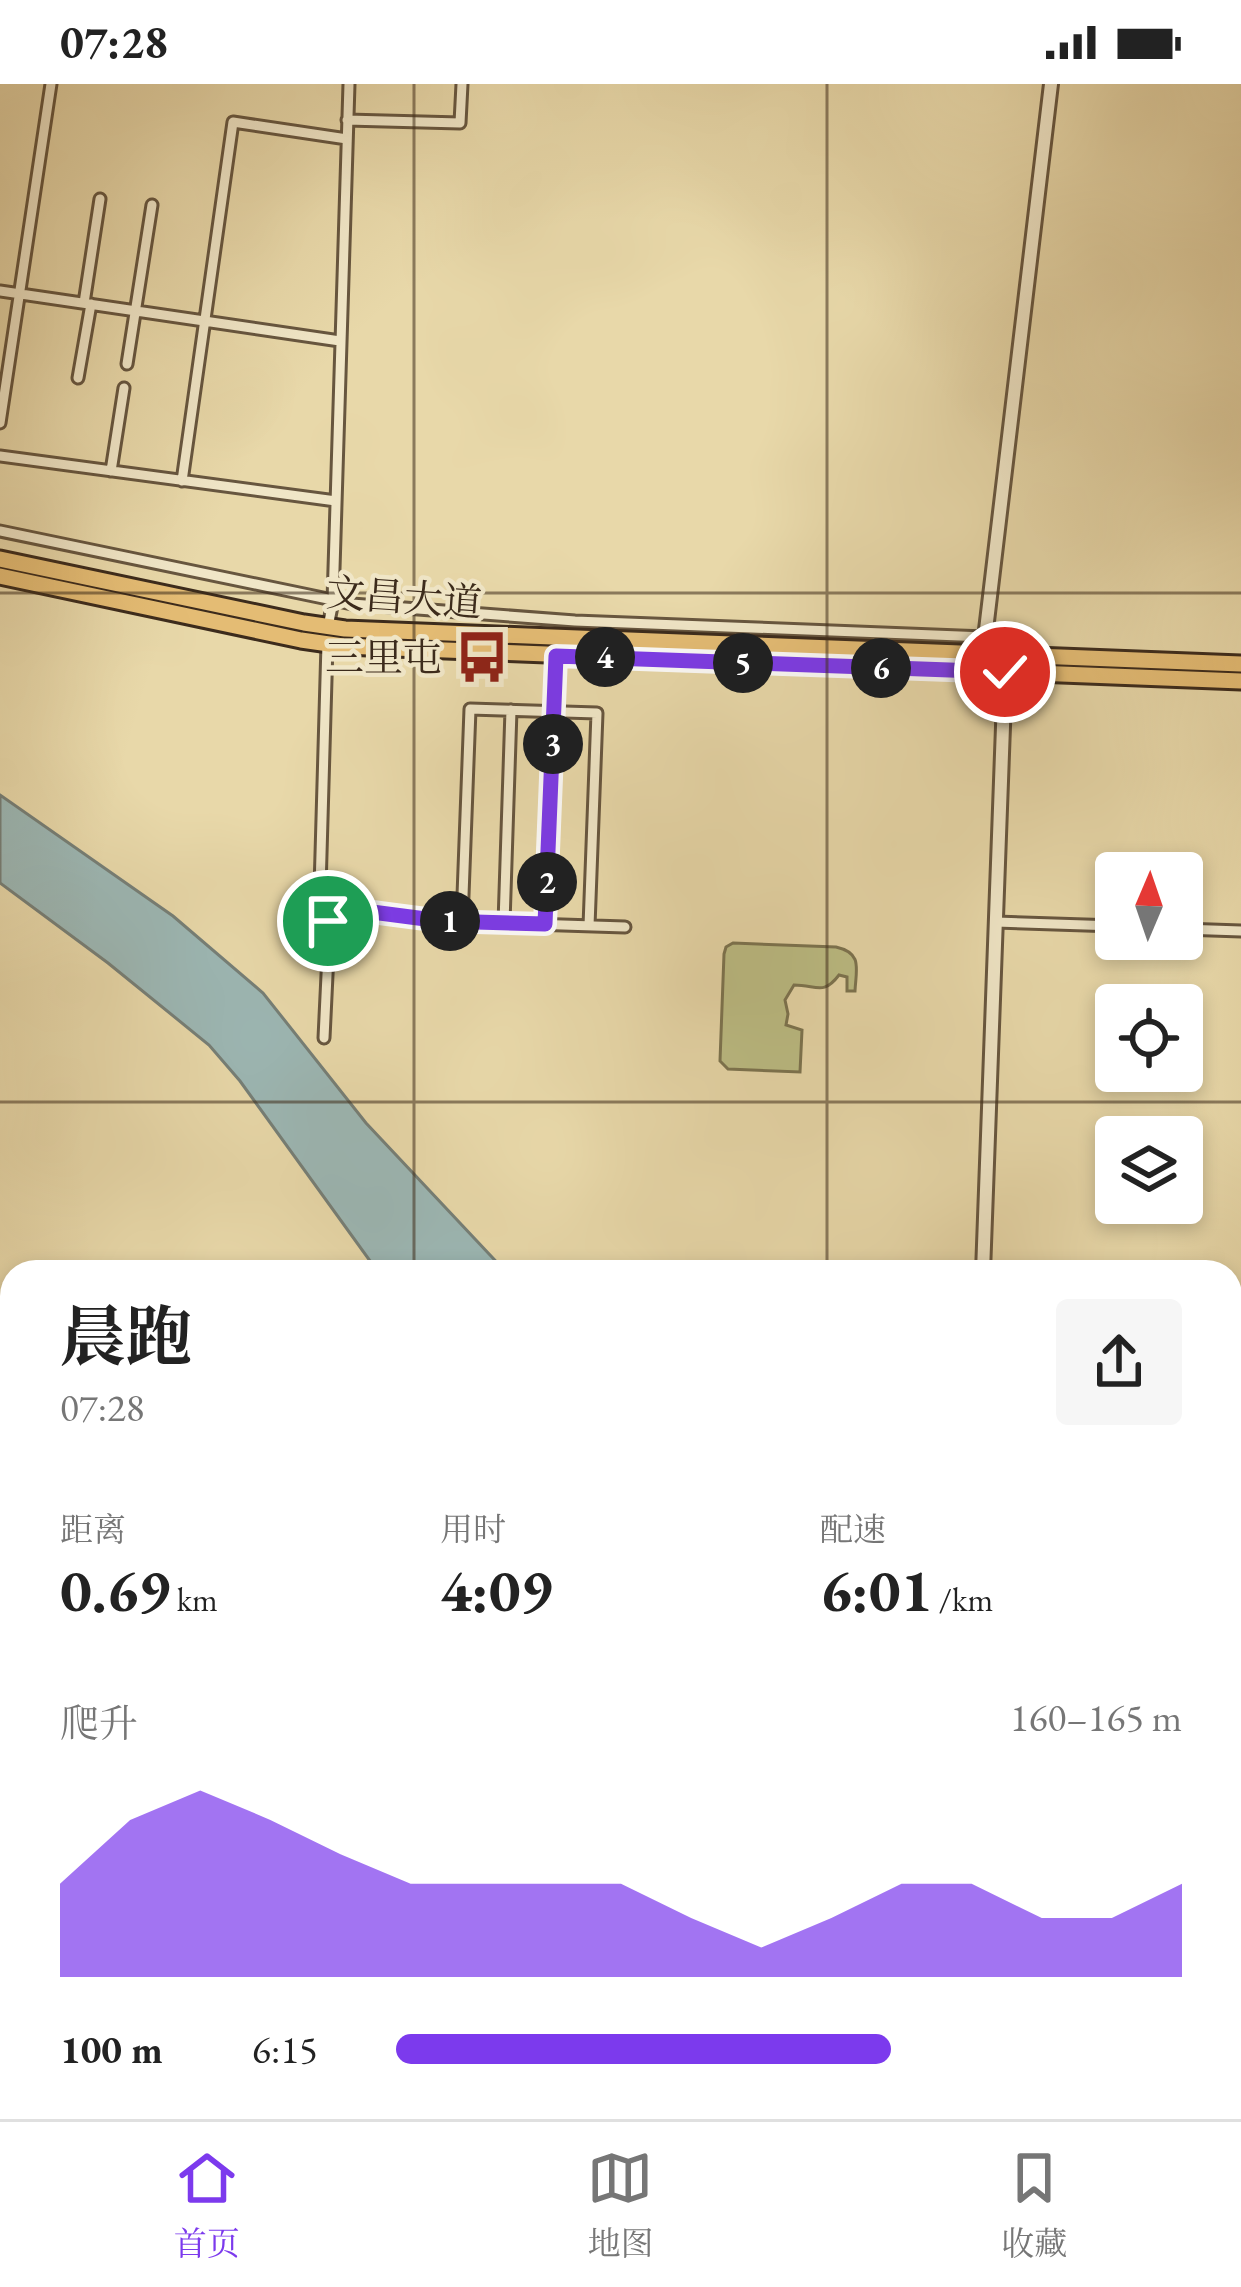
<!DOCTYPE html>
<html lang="zh">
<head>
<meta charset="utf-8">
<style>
  body { margin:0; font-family:"EB Garamond","Noto Serif SC",serif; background:#f6f6f6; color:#222; height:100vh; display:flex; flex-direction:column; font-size:45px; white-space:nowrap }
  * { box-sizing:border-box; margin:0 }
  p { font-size:39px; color:#767676 }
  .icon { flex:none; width:66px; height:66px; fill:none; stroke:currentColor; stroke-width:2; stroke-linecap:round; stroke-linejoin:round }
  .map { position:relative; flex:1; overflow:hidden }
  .side { position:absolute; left:0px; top:1176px; width:1242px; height:861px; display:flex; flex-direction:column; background:#fff; border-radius:36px 36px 0 0; box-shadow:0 6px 18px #0003 }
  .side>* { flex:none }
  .needle { width:78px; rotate:2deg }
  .controls { position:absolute; left:1095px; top:768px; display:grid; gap:24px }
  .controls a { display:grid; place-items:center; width:108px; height:108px; border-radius:12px; background:#fff; box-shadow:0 6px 18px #0003; font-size:60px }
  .pin { position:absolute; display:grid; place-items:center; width:102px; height:102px; color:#fff; margin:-51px; border:6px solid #fff; border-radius:50%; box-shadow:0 3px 12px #0007 }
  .km { position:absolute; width:60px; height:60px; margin:-30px; border-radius:50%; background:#222; color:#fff; font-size:33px; line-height:60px; text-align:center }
  .round { display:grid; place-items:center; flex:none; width:126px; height:126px; border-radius:12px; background:#f6f6f6 }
  .headline { display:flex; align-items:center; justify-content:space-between; height:204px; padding:0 60px }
  h1 { font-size:66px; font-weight:700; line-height:90px }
  .stats { display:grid; grid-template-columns:repeat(3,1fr); gap:18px; height:204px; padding:12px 60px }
  .stats div { display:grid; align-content:center }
  .stats b { font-size:60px; font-weight:700 }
  .stats small { font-size:33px; font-weight:400 }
  .stats p { font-size:33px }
  .chart { height:336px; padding:24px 60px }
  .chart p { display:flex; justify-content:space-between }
  .chart svg { width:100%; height:216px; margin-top:12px; fill:#7c3aed; opacity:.7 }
  ul { padding:0 60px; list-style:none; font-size:39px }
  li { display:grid; grid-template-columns:192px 144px 1fr; align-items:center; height:90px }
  li i { height:30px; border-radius:15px; background:#7c3aed }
  .status { display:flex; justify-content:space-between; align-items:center; height:84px; padding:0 60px; background:#fff; direction:ltr }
  .status svg { height:33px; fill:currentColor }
  .menu { display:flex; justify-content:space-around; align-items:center; height:168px; border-top:3px solid #e0e0e0; background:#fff; font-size:33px; color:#767676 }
  .menu a { display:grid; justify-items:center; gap:6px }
  .menu .active { color:#7c3aed }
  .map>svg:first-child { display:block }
  .green { fill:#bcbd84; stroke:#7c7450; stroke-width:3 }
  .water { fill:#9cb7b4; stroke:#767f77; stroke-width:3 }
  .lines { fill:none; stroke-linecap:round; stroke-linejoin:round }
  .minor-casing { stroke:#67563f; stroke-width:15 }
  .tertiary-casing { stroke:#67563f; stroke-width:18 }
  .secondary-casing { stroke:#3c2b1c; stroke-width:20 }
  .primary-casing { stroke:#3c2b1c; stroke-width:21 }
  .minor { stroke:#f0e6c7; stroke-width:9 }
  .tertiary { stroke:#f0e6c7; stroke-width:12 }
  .secondary { stroke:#f0e6c7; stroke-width:14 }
  .primary { stroke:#e4bc74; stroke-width:15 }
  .route-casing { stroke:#fff; stroke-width:24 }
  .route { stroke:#7c3aed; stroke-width:15 }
  .grid { fill:none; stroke:#3c2b1c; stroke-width:3; stroke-opacity:0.55 }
  .labels { text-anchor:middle; stroke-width:9; stroke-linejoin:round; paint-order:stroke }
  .street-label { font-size:39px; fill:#3c2b1c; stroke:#f0e6c7 }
  .poi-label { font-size:39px; fill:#3c2b1c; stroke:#f0e6c7; text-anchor:end }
</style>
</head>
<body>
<div class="status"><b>07:28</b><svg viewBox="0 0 49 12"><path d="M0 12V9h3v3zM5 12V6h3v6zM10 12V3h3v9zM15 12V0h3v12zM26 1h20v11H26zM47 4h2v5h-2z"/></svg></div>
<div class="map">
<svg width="1241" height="2035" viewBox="0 0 1241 2035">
  <rect width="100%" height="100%" fill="#e8d8a9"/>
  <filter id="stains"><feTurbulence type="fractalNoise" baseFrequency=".00167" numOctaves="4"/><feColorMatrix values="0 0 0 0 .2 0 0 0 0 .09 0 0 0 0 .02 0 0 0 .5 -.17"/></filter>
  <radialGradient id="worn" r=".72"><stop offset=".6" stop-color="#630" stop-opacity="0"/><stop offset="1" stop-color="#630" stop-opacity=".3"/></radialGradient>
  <path class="green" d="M733 859 836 863C863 869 856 885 855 907H847V893L839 891C823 912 817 901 794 901L785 916 788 930 786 941 802 946 800 988 728 985 720 977 724 870 726 863Z
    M4 1784H12V1882L0 1881Z"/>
  <path class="water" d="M0 711 173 832 263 909 366 1039 506 1188H378L240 997 209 961 108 879 0 799Z"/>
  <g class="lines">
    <g class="minor-casing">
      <path id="minor" d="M347 36 460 39 462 0
        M0 207 340 257
        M84 219 100 115
        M127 280 152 121
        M78 294 91 220
        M0 339 51 0
        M0 372 336 417
        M111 387 124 304
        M182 397 233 38 347 55
        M0 447 352 520 575 537 985 553
        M328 543 333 517 349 0
        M324 826 372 828 441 837 625 843
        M462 838 470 625 597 629 589 842
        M996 838 1116 842
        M504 839 511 626
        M545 840 556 571
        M1182 845 1241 847
        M324 954 329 849C328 833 321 821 320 805L327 560
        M1230 1961H1241"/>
    </g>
    <g class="tertiary-casing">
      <path id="tertiary" d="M983 571 1051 0
        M983 1188 1005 588
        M1230 1430 1241 1431
        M1230 1441 1241 1442"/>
    </g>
    <g class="secondary-casing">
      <path id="secondary" d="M265 2035V2025
        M276 2035V2025"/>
    </g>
    <g class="primary-casing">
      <path id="primary" d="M0 475 304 539 345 545 1241 580
        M0 492 301 556 343 562 1241 597
        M0 1930 12 1931
        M0 1945H12
        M1230 1978H1241
        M1230 1992 1241 1993"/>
    </g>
    <use href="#minor" class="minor"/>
    <use href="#tertiary" class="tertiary"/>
    <use href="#secondary" class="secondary"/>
    <use href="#primary" class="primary"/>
  </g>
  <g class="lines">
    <g class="route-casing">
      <path id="route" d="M328 837 324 826 372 828 441 837 545 840 556 572 1005 588"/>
    </g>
    <use href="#route" class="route"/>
  </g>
  <path class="grid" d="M414 0V1188M827 0V1188M0 509H1241M0 1018H1241M0 1526H12M1230 1526H1241M414 2025V2035M827 2025V2035"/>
  <defs>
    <g id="bus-bare" transform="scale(4.14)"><path d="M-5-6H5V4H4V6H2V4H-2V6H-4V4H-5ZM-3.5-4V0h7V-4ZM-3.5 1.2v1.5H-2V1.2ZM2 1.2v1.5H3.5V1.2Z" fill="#8f2418" stroke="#f0e6c7" stroke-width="2.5" paint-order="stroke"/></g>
  </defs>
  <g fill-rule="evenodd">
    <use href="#bus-bare" x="482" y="573"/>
  </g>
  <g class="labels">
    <g class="street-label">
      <text transform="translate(404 513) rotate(4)" y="14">文昌大道</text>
    </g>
    <g class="poi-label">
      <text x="442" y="587">三里屯</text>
    </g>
  </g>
  <rect width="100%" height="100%" filter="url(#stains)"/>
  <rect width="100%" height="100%" fill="url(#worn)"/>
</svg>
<div class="controls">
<a><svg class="needle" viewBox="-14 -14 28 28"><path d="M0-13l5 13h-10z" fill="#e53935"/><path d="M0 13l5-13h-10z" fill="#767676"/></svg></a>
<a><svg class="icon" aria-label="locate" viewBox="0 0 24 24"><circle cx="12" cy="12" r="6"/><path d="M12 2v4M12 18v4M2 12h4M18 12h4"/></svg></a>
<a><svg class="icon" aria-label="layers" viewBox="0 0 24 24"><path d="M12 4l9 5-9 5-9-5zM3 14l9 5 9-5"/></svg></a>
</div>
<div class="pin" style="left:328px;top:837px;background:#1e9e55"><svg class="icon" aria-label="arrive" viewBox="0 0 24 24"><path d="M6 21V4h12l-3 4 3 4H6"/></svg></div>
<div class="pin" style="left:1005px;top:588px;background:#d93025"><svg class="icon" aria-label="check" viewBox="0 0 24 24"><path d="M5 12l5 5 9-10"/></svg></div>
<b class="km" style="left:450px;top:837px">1</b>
<b class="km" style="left:547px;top:798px">2</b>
<b class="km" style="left:553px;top:660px">3</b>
<b class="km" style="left:605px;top:573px">4</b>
<b class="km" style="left:743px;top:579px">5</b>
<b class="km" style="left:881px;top:584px">6</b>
<section class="side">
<div class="headline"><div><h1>晨跑</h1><p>07:28</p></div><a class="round"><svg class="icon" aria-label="share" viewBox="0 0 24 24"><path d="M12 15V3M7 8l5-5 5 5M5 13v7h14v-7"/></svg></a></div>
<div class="stats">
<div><p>距离</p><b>0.69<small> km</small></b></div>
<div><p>用时</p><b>4:09</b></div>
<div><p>配速</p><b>6:01<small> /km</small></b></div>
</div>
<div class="chart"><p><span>爬升</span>160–165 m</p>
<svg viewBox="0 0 160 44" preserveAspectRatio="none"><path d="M0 44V25L10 12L20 6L30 12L40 19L50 25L60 25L70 25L80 25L90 32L100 38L110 32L120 25L130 25L140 32L150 32L160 25V44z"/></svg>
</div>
<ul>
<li><b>100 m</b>6:15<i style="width:63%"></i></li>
</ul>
</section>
</div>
<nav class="menu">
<a class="active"><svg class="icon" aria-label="home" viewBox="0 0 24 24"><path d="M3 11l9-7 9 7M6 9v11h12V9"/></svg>首页</a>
<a><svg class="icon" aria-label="map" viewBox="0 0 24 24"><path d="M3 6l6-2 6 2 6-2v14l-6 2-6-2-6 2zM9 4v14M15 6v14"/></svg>地图</a>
<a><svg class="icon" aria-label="saved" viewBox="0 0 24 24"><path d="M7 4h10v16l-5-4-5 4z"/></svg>收藏</a>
</nav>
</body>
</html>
